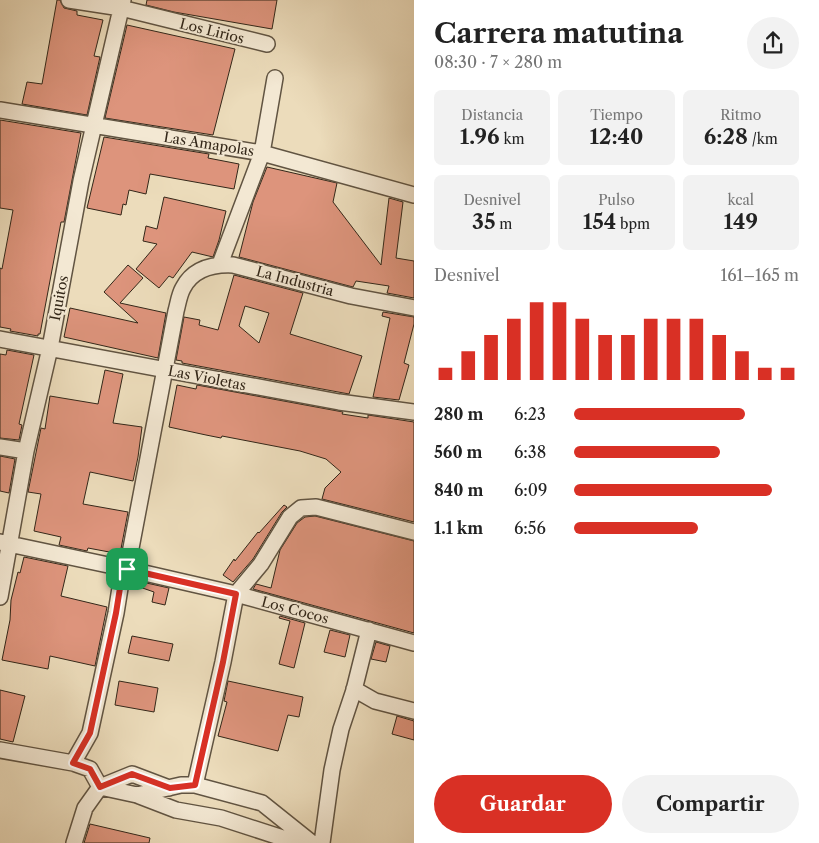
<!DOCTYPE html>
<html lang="es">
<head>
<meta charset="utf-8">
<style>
  body { margin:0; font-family:"Libre Caslon Text",serif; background:#f2f2f2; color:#222; height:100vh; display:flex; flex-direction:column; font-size:19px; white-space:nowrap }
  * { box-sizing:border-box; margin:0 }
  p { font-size:16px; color:#767676 }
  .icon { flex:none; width:28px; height:28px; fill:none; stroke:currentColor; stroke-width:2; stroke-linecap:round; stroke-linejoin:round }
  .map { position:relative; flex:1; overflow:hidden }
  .panel { display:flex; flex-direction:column; background:#fff; width:405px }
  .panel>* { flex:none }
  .pin { position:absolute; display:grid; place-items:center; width:42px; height:42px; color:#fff; margin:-21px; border-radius:10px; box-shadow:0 2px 8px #0006 }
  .round { display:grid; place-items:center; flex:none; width:52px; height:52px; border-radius:26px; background:#f2f2f2 }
  .overview { display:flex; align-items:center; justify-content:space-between; height:85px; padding:0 20px }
  h1 { font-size:28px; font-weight:800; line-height:38px }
  .metrics { display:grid; grid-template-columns:repeat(3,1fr); gap:8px; height:85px; padding:5px 20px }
  .metrics div { display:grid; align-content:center; border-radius:8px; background:#f2f2f2; text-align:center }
  .metrics b { font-size:21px; font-weight:800 }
  .metrics small { font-size:14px; font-weight:400 }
  .metrics p { font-size:14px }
  .chart { height:140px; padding:10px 20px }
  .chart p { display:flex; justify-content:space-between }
  .chart svg { width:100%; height:90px; margin-top:5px; stroke:#d93025; stroke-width:6 }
  .primary-button { display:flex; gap:10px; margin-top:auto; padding:10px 20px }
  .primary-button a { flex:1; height:58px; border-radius:30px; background:#d93025; color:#fff; font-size:20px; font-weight:800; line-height:58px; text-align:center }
  .primary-button a+a { background:#f2f2f2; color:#222 }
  ul { padding:0 20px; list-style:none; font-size:16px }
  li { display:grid; grid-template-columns:80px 60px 1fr; align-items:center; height:38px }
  li i { height:12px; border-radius:6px; background:#d93025 }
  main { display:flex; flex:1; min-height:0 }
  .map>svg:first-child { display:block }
  .building { fill:#dd947c; stroke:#332719; fill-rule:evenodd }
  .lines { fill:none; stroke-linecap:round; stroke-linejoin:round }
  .minor-casing { stroke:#615442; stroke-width:18 }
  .minor { stroke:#f3e8d3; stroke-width:15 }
  .route-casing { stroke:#fff; stroke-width:10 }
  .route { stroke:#d93025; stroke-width:6 }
  .labels { text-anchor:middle; stroke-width:4; stroke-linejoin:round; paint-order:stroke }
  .street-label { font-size:14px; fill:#332719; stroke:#f3e8d3 }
</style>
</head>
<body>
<main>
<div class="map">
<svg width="414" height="843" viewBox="0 0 414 843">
  <rect width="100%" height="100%" fill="#ecdcbb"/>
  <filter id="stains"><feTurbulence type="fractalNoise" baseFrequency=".004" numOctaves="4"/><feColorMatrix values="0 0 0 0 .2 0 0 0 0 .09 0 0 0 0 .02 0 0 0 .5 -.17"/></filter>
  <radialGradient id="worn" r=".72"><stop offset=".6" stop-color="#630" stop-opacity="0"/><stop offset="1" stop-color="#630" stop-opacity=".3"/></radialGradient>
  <path class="building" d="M57 0H60L64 8 77 11V15L103 20 94 56 100 57 87 115 22 104 27 82 42 84Z
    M147 0H277L272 29 174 12 146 5Z
    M127 25 235 49 213 135 105 118Z
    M0 120 81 133 64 222H61L40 334H38V336L10 331 11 329 0 327V268L2 269 13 210 0 208Z
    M104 137 209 154 208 158 239 164 234 189 150 174 146 194 129 190 126 205 123 204 121 215 87 208Z
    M267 167 337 183 333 202 381 265 389 198 403 202 396 258 414 261V298L387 293 389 286 356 281 353 287 239 257 253 202Z
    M164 197 226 211 219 240 213 257 192 252 173 278 169 276 159 288 136 269 157 244 143 241 146 226 157 229Z
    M128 265 143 278 120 303 166 313 158 358 64 337 70 308 138 323 104 292Z
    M234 275 303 293 290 334 362 356 349 394 182 363V361L176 360 184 317 200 320 199 325 218 330ZM245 306 269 313 259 343 239 326Z
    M383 312 414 317V324L404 363 409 365 399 400 373 397 390 318 382 316Z
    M7 350 34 355 19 424 22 425 19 440 0 438V354L6 355Z
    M105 370 123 374 113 423 142 427 138 457 133 481 90 472 83 504 128 512 120 554 88 548 87 551 59 545 61 537 34 531 41 494 28 492 41 428 45 429 50 396 98 404Z
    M177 385 196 389 197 385 343 412 342 414 368 418V415L414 422V522L322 499 325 488 341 472 326 459 300 451 222 436 221 438 206 435 169 427Z
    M0 456 15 459 9 493 0 491Z
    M284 505 287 507 282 512 253 559 233 582 223 575 234 559 235 561 258 532 259 533Z
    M315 516 414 541V633L253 589 256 584 271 588 280 550 297 523 305 517Z
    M24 557 68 566 61 596 107 607 95 666 50 656 48 669 2 660 10 620 11 600 18 572 20 573Z
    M133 580 169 588 165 605 152 602 154 592 131 584Z
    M280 616 305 623 294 668 279 664 290 621 279 618Z
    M330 630 350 635 345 657 324 652Z
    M132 636 173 644 169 661 128 653Z
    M376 642 390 646 386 662 371 659Z
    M119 681 158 688 154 712 115 705Z
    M228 681 303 697 299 717 288 715 278 751 218 736 227 702 224 701Z
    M0 690 25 696 13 742 0 739Z
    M397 716 414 721V740L392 734Z
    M90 824 150 838 149 843H84Z"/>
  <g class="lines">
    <g class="minor-casing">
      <path id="minor" d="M69 0 121 8 267 44
        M0 110 262 153 414 195
        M220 264 262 153 275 78
        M0 339 339 402 414 412
        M0 447 26 451
        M0 542 127 569 236 594 414 643
        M0 597 26 451 50 348 81 181 123 0
        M354 689 375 701 414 711
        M0 750 73 763 90 769 100 787
        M73 763 90 733 116 613 120 588 127 569 176 311C178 304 179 295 183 288 193 269 213 264 233 265L351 296 414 308
        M195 785 262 803 312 843
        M100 787 137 795 176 810 221 818 298 843
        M137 795 181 785H195L223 662 236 594 261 564 290 517 301 508 316 507 414 532
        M74 843 85 808 100 787 132 774 169 788
        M322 843 332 770 341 729 354 690 369 630"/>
    </g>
    <use href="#minor" class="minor"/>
  </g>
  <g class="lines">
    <g class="route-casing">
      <path id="route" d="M127 569 236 594 223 662 195 785 170 788 132 774 100 787 90 769 73 763 90 733 116 613 120 588Z"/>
    </g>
    <use href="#route" class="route"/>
  </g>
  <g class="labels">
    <g class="street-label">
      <text transform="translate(212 31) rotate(14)" y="5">Los Lirios</text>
      <text transform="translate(209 144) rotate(9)" y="5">Las Amapolas</text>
      <text transform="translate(295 281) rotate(15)" y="5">La Industria</text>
      <text transform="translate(59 298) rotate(-79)" y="5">Iquitos</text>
      <text transform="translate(207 378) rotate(11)" y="5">Las Violetas</text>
      <text transform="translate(295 610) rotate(15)" y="5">Los Cocos</text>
    </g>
  </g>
  <rect width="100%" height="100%" filter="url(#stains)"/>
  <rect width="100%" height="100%" fill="url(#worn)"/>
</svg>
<div class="pin" style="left:127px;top:569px;background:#1e9e55"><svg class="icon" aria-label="arrive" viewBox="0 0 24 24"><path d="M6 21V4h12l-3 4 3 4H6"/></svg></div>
</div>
<section class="panel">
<div class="overview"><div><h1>Carrera matutina</h1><p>08:30 · 7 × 280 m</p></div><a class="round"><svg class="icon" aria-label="share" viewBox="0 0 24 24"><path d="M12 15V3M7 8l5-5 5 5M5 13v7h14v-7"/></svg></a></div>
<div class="metrics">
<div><p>Distancia</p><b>1.96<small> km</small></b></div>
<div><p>Tiempo</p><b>12:40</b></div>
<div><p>Ritmo</p><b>6:28<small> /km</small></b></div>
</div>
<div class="metrics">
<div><p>Desnivel</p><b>35<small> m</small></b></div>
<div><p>Pulso</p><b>154<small> bpm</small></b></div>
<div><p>kcal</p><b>149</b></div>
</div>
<div class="chart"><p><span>Desnivel</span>161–165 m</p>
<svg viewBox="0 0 160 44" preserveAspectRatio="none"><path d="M5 44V38M15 44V30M25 44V22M35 44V14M45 44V6M55 44V6M65 44V14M75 44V22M85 44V22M95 44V14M105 44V14M115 44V14M125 44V22M135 44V30M145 44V38M155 44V38"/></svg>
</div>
<ul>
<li><b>280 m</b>6:23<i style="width:76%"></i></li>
<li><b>560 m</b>6:38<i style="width:65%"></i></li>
<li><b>840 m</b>6:09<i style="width:88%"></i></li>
<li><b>1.1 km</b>6:56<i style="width:55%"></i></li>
</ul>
<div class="primary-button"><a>Guardar</a><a>Compartir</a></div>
</section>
</main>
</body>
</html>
